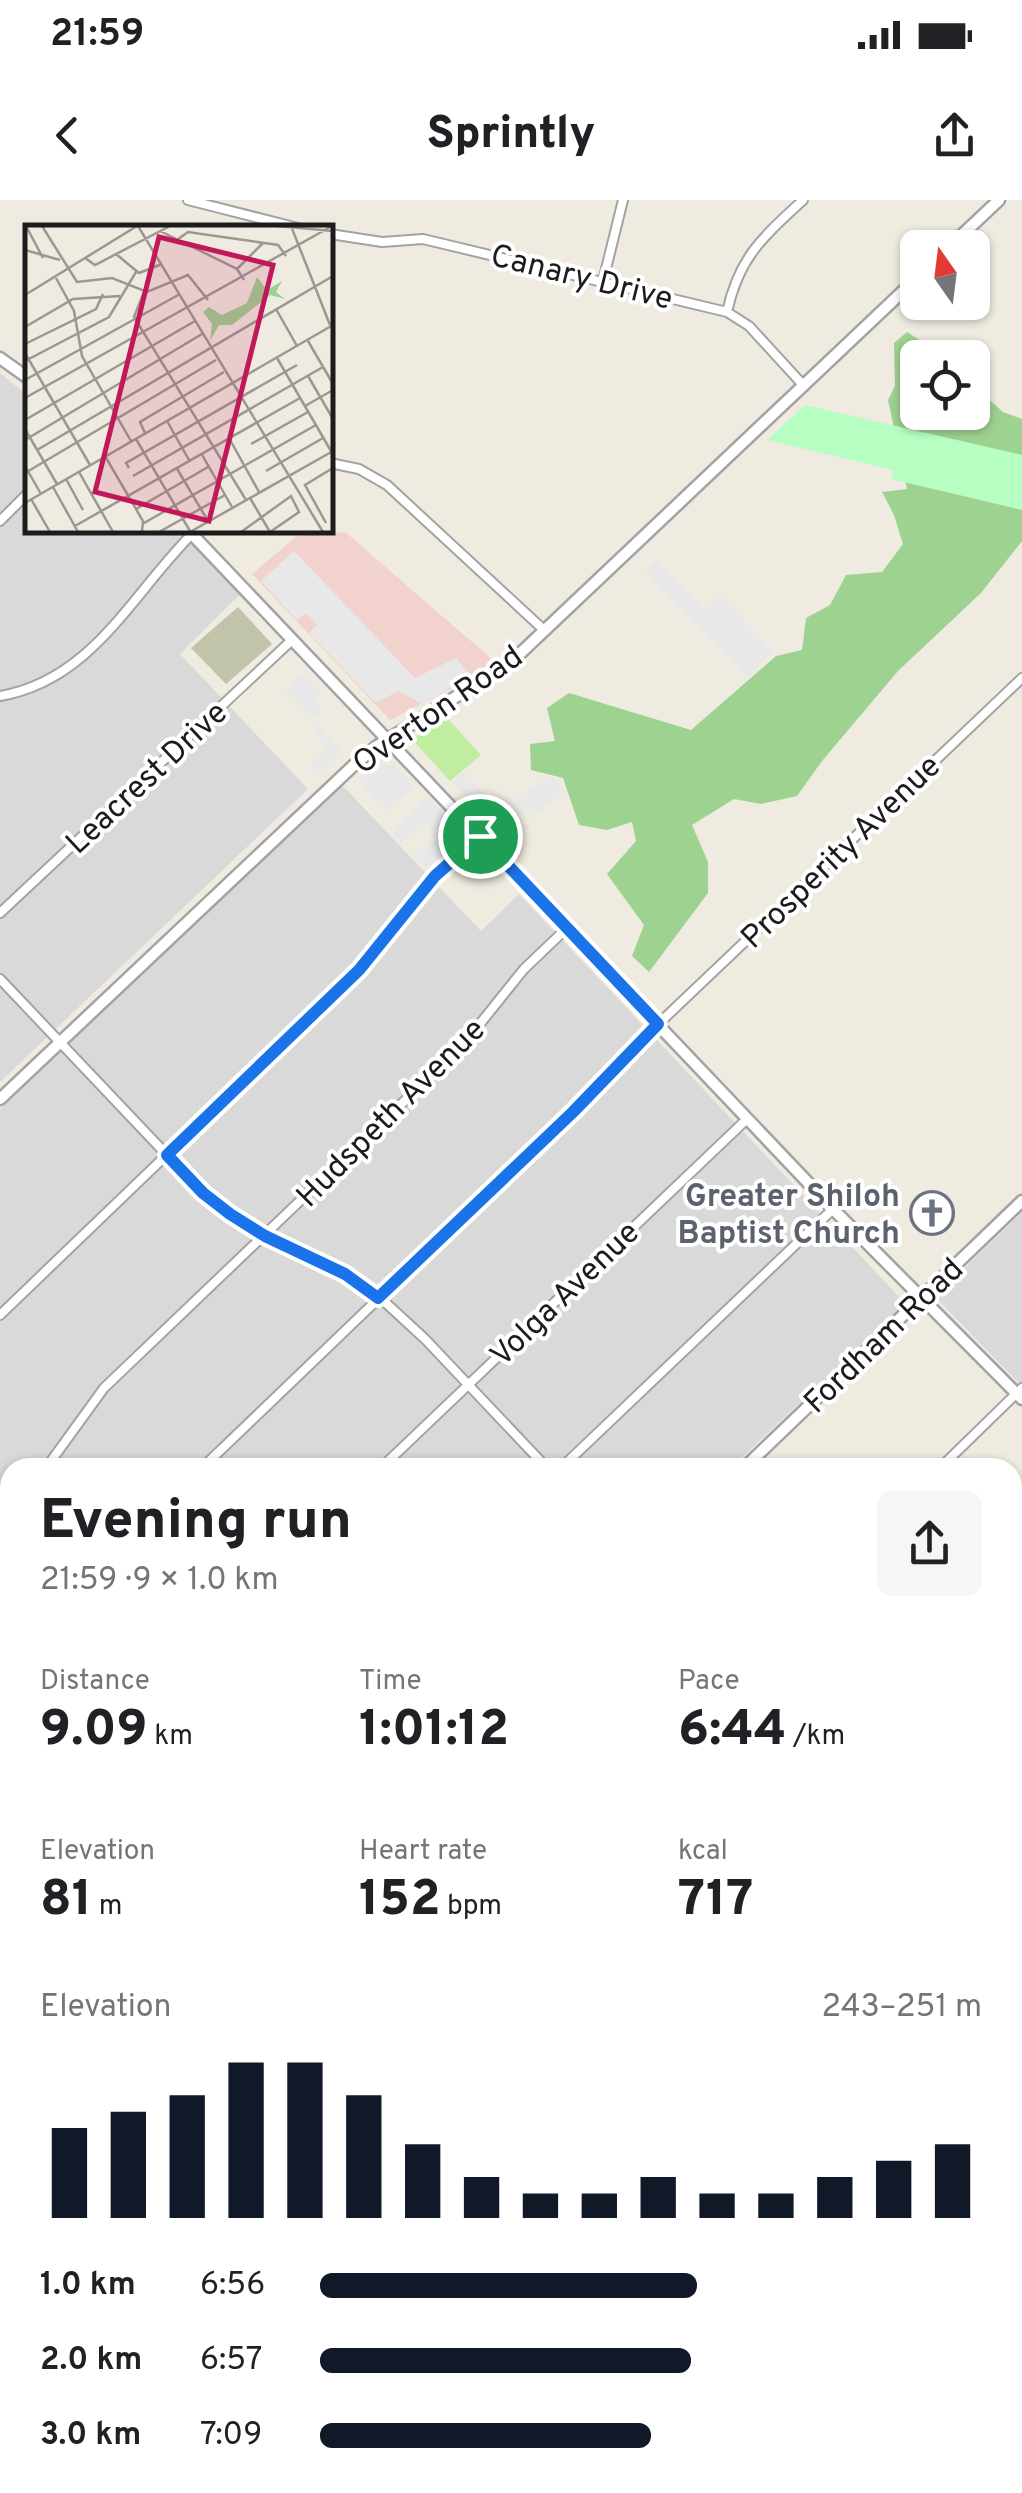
<!DOCTYPE html>
<html lang="en">
<head>
<meta charset="utf-8">
<style>
  body { margin:0; font-family:Overpass,sans-serif; background:#f6f6f6; color:#202124; height:100vh; display:flex; flex-direction:column; font-size:38px; white-space:nowrap }
  * { box-sizing:border-box; margin:0 }
  p { font-size:32px; color:#757577 }
  .icon { flex:none; width:55px; height:55px; fill:none; stroke:currentColor; stroke-width:2; stroke-linecap:round; stroke-linejoin:round }
  .map { position:relative; flex:1; overflow:hidden }
  .details { position:absolute; left:0px; top:1258px; width:1022px; height:1038px; display:flex; flex-direction:column; background:#fff; border-radius:30px 30px 0 0; box-shadow:0 2px 8px #0004 }
  .details>* { flex:none }
  .needle { width:65px; rotate:346deg }
  .tools { position:absolute; left:900px; top:30px; display:grid; gap:20px }
  .tools a { display:grid; place-items:center; width:90px; height:90px; border-radius:15px; background:#fff; box-shadow:0 2px 8px #0004; font-size:50px }
  .pin { position:absolute; display:grid; place-items:center; width:85px; height:85px; color:#fff; margin:-42px; border:5px solid #fff; border-radius:50%; box-shadow:0 2px 10px #0007 }
  .round { display:grid; place-items:center; flex:none; width:105px; height:105px; border-radius:15px; background:#f6f6f6 }
  .overview { display:flex; align-items:center; justify-content:space-between; height:170px; padding:0 40px }
  h1 { font-size:55px; font-weight:800; line-height:75px }
  .stats { display:grid; grid-template-columns:repeat(3,1fr); gap:15px; height:170px; padding:10px 40px }
  .stats div { display:grid; align-content:center }
  .stats b { font-size:50px; font-weight:800 }
  .stats small { font-size:28px; font-weight:400 }
  .stats p { font-size:28px }
  .chart { height:280px; padding:20px 40px }
  .chart p { display:flex; justify-content:space-between }
  .chart svg { width:100%; height:180px; margin-top:10px; stroke:#111827; stroke-width:6 }
  ul { padding:0 40px; list-style:none; font-size:32px }
  li { display:grid; grid-template-columns:160px 120px 1fr; align-items:center; height:75px }
  li i { height:25px; border-radius:12px; background:#111827 }
  .status { display:flex; justify-content:space-between; align-items:center; height:70px; padding:0 50px; background:#fff; direction:ltr }
  .status svg { height:28px; fill:currentColor }
  header { display:flex; justify-content:space-between; align-items:center; height:130px; padding:0 40px; background:#fff; font-size:45px; font-weight:800 }
  .map>svg:first-child { display:block }
  .residential { fill:#dad9d9 }
  .commercial { fill:#f2d2cd }
  .religious { fill:#cacaca }
  .construction { fill:#c1c4ab }
  .grass { fill:#c0eea0 }
  .forest { fill:#9ed291 }
  .park { fill:#b7fec3 }
  .parking { fill:#e8e8e8 }
  .lines { fill:none; stroke-linecap:round; stroke-linejoin:round }
  .minor-casing { stroke:#a3a3a3; stroke-width:12 }
  .tertiary-casing { stroke:#a3a3a3; stroke-width:15 }
  .minor { stroke:#fff; stroke-width:8 }
  .tertiary { stroke:#fff; stroke-width:10 }
  .route-casing { stroke:#fff; stroke-width:20 }
  .route { stroke:#1a73e8; stroke-width:12 }
  .labels { text-anchor:middle; stroke-width:8; stroke-linejoin:round; paint-order:stroke }
  .street-label { font-size:32px; fill:#1c1c1c; stroke:#fff }
  .worship-label { font-size:32px; font-weight:bold; fill:#5b616d; stroke:#fff; text-anchor:end }
  .inset-road { fill:none; stroke:#9b9892; stroke-width:2.5 }
  .view { fill:#c2185b; fill-opacity:0.15; stroke:#c2185b; stroke-width:5 }
  .inset-edge { fill:none; stroke:#1c1c1c; stroke-width:5 }
</style>
</head>
<body>
<div class="status"><b>21:59</b><svg viewBox="0 0 49 12"><path d="M0 12V9h3v3zM5 12V6h3v6zM10 12V3h3v9zM15 12V0h3v12zM26 1h20v11H26zM47 4h2v5h-2z"/></svg></div>
<header><svg class="icon" aria-label="back" viewBox="0 0 24 24"><path d="M15 5l-7 7 7 7"/></svg>Sprintly<svg class="icon" aria-label="share" viewBox="0 0 24 24"><path d="M12 15V3M7 8l5-5 5 5M5 13v7h14v-7"/></svg></header>
<div class="map">
<svg width="1022" height="2293" viewBox="0 0 1022 2293">
  <rect width="100%" height="100%" fill="#efebe0"/>
  <path class="residential" d="M0 173 27 195 28 330H181L245 389 180 454 308 589 0 882Z
    M342 585 481 731 519 694 905 1103 732 1267 10 1268V1593L0 1583V909Z
    M1022 1012V1186L935 1097Z
    M0 1599 10 1609V1959L0 1968Z"/>
  <path class="commercial" d="M345 332 494 461 455 487 390 520 252 374 297 336Z"/>
  <path class="religious" d="M1013 1855 1022 1865V1907L1013 1916Z"/>
  <path class="construction" d="M238 407 272 444 226 484 191 448Z"/>
  <path class="grass" d="M447 518 481 555 450 581 412 539Z"/>
  <path class="forest" d="M907 132 947 157 918 158V212H972L973 185 1003 212 1022 219V341L981 393 898 471 822 561 797 596 761 604 734 599 692 625 708 662V693L649 772 632 756 644 725 607 674 636 641 632 622 607 630 579 625 563 578 531 570 530 544 555 541 547 508 569 493 691 530 776 456 802 450 806 418 830 405 846 375 882 372 903 344 894 315 882 292 907 289 888 200 895 186 894 143Z"/>
  <path class="park" d="M805 205 1022 255V310L891 279 893 270 767 240Z"/>
  <path class="parking" d="M294 351 415 478 456 458 471 476 422 504 398 491 376 503 309 433 317 425 306 413 297 420 261 381Z
    M657 360 705 410 721 395 773 452 748 476 645 371Z
    M302 473 321 493 313 501 323 511 314 518 285 490Z
    M318 524 342 552 317 576 309 567 328 548 312 530Z
    M394 564 414 586 385 612 358 583 372 569Z
    M463 572 495 605 482 616 452 582Z
    M551 575 566 592 537 613 529 606 499 633 485 617 506 597 513 602Z
    M428 597 463 636 426 669 414 656 437 635 425 622 401 644 391 634Z"/>
  <g class="lines">
    <g class="minor-casing">
      <path id="minor" d="M188 0 298 28
        M330 34 382 42 423 39 727 112 749 126 804 186
        M603 81 623 0
        M727 112C739 57 763 37 803 0
        M330 263 359 269 387 285 545 431
        M0 321 28 293
        M0 496C94 480 133 391 196 330
        M0 713 292 440
        M0 779 203 993 255 1031 345 1074 387 1104 425 1139 547 1268
        M0 1115 359 770 435 676 480 636
        M46 1268 104 1188 463 845 524 769 567 728
        M202 1268 573 912 612 868 1022 478
        M381 1268 747 919
        M561 1268 833 1009
        M940 1268 1022 1188
        M0 1326 10 1316
        M1012 1380 1022 1371
        M0 1500 10 1490
        M1012 1549 1022 1540
        M1012 1555 1022 1565
        M0 1592 10 1602
        M0 1672 10 1663
        M1012 1756 1022 1766
        M1012 1928 1022 1919
        M1012 1956 1022 1966
        M1012 2119 1022 2110
        M317 2285 324 2293
        M742 2285 750 2293
        M994 2285 1002 2293
        M232 2293 240 2285
        M434 2293 442 2285
        M631 2293 640 2285
        M830 2293 838 2285"/>
    </g>
    <g class="tertiary-casing">
      <path id="tertiary" d="M948 48 999 0
        M0 158 28 178
        M188 330 833 1009 1022 1199
        M0 899 354 565 377 546 510 463 918 77
        M744 1268 1022 1001
        M0 1977 10 1967"/>
    </g>
    <use href="#minor" class="minor"/>
    <use href="#tertiary" class="tertiary"/>
  </g>
  <g class="lines">
    <g class="route-casing">
      <path id="route" d="M480 636 658 824 573 912 378 1098 345 1074 265 1036 230 1014 203 993 167 955 359 770 435 676Z"/>
    </g>
    <use href="#route" class="route"/>
  </g>
  <defs>
    <g id="church-ring" transform="scale(2.25)"><circle r="9.5" fill="#fff" stroke="#6b7280" stroke-width="1.5"/><path d="M-1.2-6h2.4v3.5h3.3v2.4h-3.3V6h-2.4V-.1h-3.3v-2.4h3.3Z" fill="#6b7280"/></g>
  </defs>
  <g fill-rule="evenodd">
    <use href="#church-ring" x="932" y="1013"/>
  </g>
  <g class="labels">
    <g class="street-label">
      <text transform="translate(582 76) rotate(14)" y="11">Canary Drive</text>
      <text transform="translate(437 509) rotate(-35)" y="11">Overton Road</text>
      <text transform="translate(146 577) rotate(-43)" y="11">Leacrest Drive</text>
      <text transform="translate(840 651) rotate(-44)" y="11">Prosperity Avenue</text>
      <text transform="translate(390 912) rotate(-45)" y="11">Hudspeth Avenue</text>
      <text transform="translate(564 1093) rotate(-44)" y="11">Volga Avenue</text>
      <text transform="translate(883 1135) rotate(-44)" y="11">Fordham Road</text>
    </g>
    <g class="worship-label">
      <text x="900" y="1006">Greater Shiloh<tspan x="900" dy="37">Baptist Church</tspan></text>
    </g>
  </g>
  <g transform="translate(25 25)">
    <rect width="308" height="308" fill="#efebe0"/>
    <path d="M232 52 242 65 257 56 251 67 260 74 245 70 207 100H194L185 116 187 99 178 87 184 82 197 90 222 78Z" fill="#9ed291"/>
    <path class="inset-road" d="M1 1 18 33M17 1 52 57 87 53 122 67 163 50 183 75M113 1 298 307M252 1 308 6M266 1 305 100M135 6 212 44 219 55M152 15 163 7 253 20 261 31M0 25 35 35M91 29 114 48 137 39M60 33 70 40 145 1M212 44 238 18M31 53 49 86 57 131 106 216M119 67 109 92 221 275M0 70 112 1M251 84 272 121M0 102 48 74 95 71M283 116 308 159M0 119 71 84 78 69M0 128 65 240M252 133 306 226M0 136 84 92 111 47M283 151 308 194M0 155 155 69M0 173 307 1M280 181 308 165M0 195 170 96M142 196 164 235M0 204 32 259M120 208 115 197 199 147M204 213 234 267M111 214 165 306M0 215 177 109M226 219 283 187M12 225 308 51M176 228 207 282M80 231 118 296 117 307M0 241 16 269M151 242 183 296M104 243 101 238 272 140M241 246 298 213M54 247 88 307M0 248 191 135M108 251 298 142M41 254 58 285M28 262 53 307M225 273 245 307M6 274 25 307M0 278 308 100M111 284 183 242M119 298 291 200M301 298 280 260 308 243M50 301 275 173M134 307 200 270M165 307 308 226M216 307 266 271 274 287 245 307"/>
    <path class="view" d="M134 12 248 40 184 296 70 267Z"/>
    <rect width="308" height="308" class="inset-edge"/>
  </g>
</svg>
<div class="tools">
<a><svg class="needle" viewBox="-14 -14 28 28"><path d="M0-13l5 13h-10z" fill="#e53935"/><path d="M0 13l5-13h-10z" fill="#757577"/></svg></a>
<a><svg class="icon" aria-label="locate" viewBox="0 0 24 24"><circle cx="12" cy="12" r="6"/><path d="M12 2v4M12 18v4M2 12h4M18 12h4"/></svg></a>
</div>
<div class="pin" style="left:480px;top:636px;background:#1e9e55"><svg class="icon" aria-label="arrive" viewBox="0 0 24 24"><path d="M6 21V4h12l-3 4 3 4H6"/></svg></div>
<section class="details">
<div class="overview"><div><h1>Evening run</h1><p>21:59 · 9 × 1.0 km</p></div><a class="round"><svg class="icon" aria-label="share" viewBox="0 0 24 24"><path d="M12 15V3M7 8l5-5 5 5M5 13v7h14v-7"/></svg></a></div>
<div class="stats">
<div><p>Distance</p><b>9.09<small> km</small></b></div>
<div><p>Time</p><b>1:01:12</b></div>
<div><p>Pace</p><b>6:44<small> /km</small></b></div>
</div>
<div class="stats">
<div><p>Elevation</p><b>81<small> m</small></b></div>
<div><p>Heart rate</p><b>152<small> bpm</small></b></div>
<div><p>kcal</p><b>717</b></div>
</div>
<div class="chart"><p><span>Elevation</span>243–251 m</p>
<svg viewBox="0 0 160 44" preserveAspectRatio="none"><path d="M5 44V22M15 44V18M25 44V14M35 44V6M45 44V6M55 44V14M65 44V26M75 44V34M85 44V38M95 44V38M105 44V34M115 44V38M125 44V38M135 44V34M145 44V30M155 44V26"/></svg>
</div>
<ul>
<li><b>1.0 km</b>6:56<i style="width:57%"></i></li>
<li><b>2.0 km</b>6:57<i style="width:56%"></i></li>
<li><b>3.0 km</b>7:09<i style="width:50%"></i></li>
</ul>
</section>
</div>
</body>
</html>
